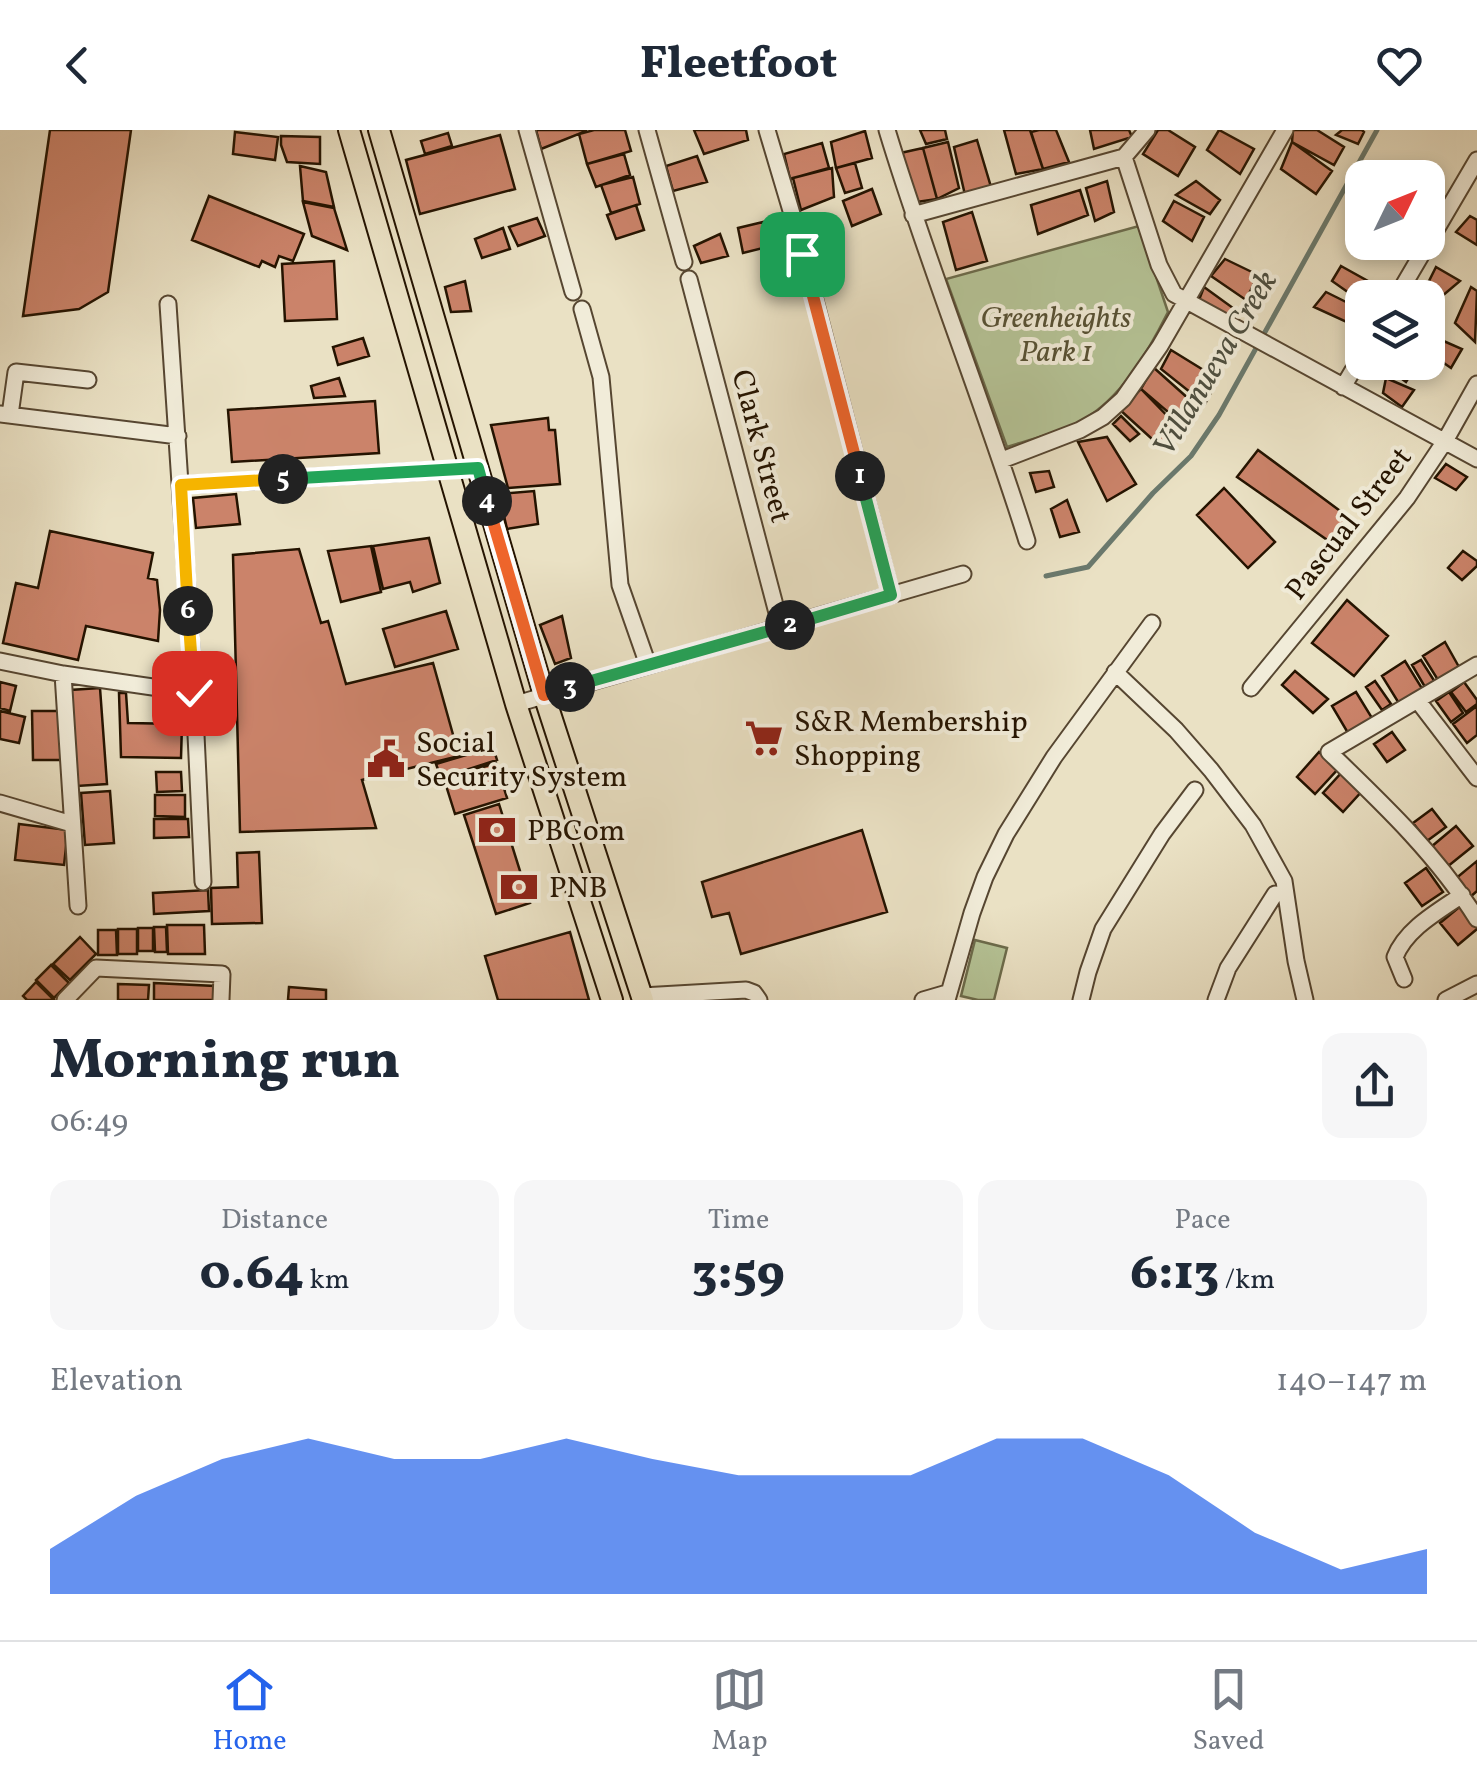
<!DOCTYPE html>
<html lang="en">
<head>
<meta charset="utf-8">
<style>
  body { margin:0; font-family:Vollkorn,serif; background:#f6f6f7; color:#1f2937; height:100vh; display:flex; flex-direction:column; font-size:38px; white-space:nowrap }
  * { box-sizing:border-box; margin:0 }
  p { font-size:32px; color:#747a83 }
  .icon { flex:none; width:55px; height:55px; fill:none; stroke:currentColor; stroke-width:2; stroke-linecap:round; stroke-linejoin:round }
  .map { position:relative; height:870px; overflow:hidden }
  .drawer { display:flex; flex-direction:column; background:#fff; flex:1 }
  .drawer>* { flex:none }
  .needle { width:65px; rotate:47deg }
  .tools { position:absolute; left:1345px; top:30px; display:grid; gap:20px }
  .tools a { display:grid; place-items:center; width:100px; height:100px; border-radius:20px; background:#fff; box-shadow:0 5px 15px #0003; font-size:50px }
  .pin { position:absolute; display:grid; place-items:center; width:85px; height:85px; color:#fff; margin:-42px; border-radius:20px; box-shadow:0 5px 15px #0006 }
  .km { position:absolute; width:50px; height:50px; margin:-25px; border-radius:50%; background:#222; color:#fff; font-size:28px; line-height:50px; text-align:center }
  .round { display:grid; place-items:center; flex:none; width:105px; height:105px; border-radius:20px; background:#f6f6f7 }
  .overview { display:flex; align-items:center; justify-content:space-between; height:170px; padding:0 50px }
  h1 { font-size:55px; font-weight:800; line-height:75px }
  .metrics { display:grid; grid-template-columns:repeat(3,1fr); gap:15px; height:170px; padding:10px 50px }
  .metrics div { display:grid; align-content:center; border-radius:20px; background:#f6f6f7; text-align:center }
  .metrics b { font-size:50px; font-weight:800 }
  .metrics small { font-size:28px; font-weight:400 }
  .metrics p { font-size:28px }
  .chart { height:280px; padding:20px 50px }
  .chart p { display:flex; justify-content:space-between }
  .chart svg { width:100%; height:180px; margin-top:10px; fill:#2563eb; opacity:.7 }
  header { display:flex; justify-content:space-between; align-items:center; height:130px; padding:0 50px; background:#fff; font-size:45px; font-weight:800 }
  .tabs { display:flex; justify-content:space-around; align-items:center; height:140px; border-top:2px solid #e0e1e3; background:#fff; font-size:28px; color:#747a83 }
  .tabs a { display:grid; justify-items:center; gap:5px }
  .tabs .active { color:#2563eb }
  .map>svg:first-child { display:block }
  .green { fill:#b5c396; stroke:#6c6b4b; stroke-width:2.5 }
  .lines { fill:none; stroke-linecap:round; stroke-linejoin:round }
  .stream { stroke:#6a796d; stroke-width:5 }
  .building { fill:#cb836a; stroke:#241300; stroke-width:2.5 }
  .minor-casing { stroke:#564631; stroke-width:19 }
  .major-casing { stroke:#241300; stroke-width:24 }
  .minor { stroke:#f1ecd9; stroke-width:15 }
  .major { stroke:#eae1c4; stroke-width:20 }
  .split-1-casing { stroke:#fff; stroke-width:20 }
  .split-2-casing { stroke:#fff; stroke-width:20 }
  .split-3-casing { stroke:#fff; stroke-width:20 }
  .split-4-casing { stroke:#fff; stroke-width:20 }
  .split-5-casing { stroke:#fff; stroke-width:20 }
  .split-6-casing { stroke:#fff; stroke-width:20 }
  .split-7-casing { stroke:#fff; stroke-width:20 }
  .split-1 { stroke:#f0652b; stroke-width:12 }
  .split-2 { stroke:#22a559; stroke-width:12 }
  .split-3 { stroke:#22a559; stroke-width:12 }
  .split-4 { stroke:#f0652b; stroke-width:12 }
  .split-5 { stroke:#22a559; stroke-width:12 }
  .split-6 { stroke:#f5b400; stroke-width:12 }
  .split-7 { stroke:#f5b400; stroke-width:12 }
  .labels { text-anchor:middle; stroke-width:8; stroke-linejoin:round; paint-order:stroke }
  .park-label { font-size:30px; font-style:italic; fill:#575134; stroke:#f1ecd9 }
  .street-label { font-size:30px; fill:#241300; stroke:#f1ecd9 }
  .poi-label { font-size:30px; fill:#241300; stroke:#f1ecd9; text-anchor:start }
  .water-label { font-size:32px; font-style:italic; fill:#4d4e3f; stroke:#f1ecd9 }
</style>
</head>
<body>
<header><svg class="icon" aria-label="back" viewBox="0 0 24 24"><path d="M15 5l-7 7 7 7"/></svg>Fleetfoot<svg class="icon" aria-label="heart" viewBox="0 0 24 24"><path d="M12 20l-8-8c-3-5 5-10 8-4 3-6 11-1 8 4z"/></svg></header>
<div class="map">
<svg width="1477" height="870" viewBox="0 0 1477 870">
  <rect width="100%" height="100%" fill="#eae1c4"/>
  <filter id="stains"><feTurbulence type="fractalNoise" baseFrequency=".002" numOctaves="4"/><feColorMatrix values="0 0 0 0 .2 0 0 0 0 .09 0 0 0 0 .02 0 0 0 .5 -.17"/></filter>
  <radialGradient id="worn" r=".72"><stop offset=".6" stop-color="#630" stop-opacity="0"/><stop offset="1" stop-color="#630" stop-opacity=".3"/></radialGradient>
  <path class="green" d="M1139 96 1168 182C1148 222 1121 269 1081 291 1058 303 1031 309 1007 317L946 149Z
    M975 810 1007 818 994 870H978L961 866Z"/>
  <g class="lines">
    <path class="stream" d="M1046 446 1088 437 1153 363 1191 326 1219 285 1377 0"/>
  </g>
  <path class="building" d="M50 0H131L108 162 79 179 23 186Z
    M536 0H585L586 1 541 19Z
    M594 0H625L631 21 587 34 579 4Z
    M694 0H746L748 10 704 24Z
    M920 0H945L947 9 926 14Z
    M1004 0H1030L1043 39 1016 44Z
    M1039 0H1056L1069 32 1043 39 1031 2Z
    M1090 0H1129L1132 7 1094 19Z
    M1158 0H1168L1195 17 1178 46 1143 24Z
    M1219 0 1254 19 1240 44 1207 20Z
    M1293 0H1317L1344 17 1334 35 1292 12Z
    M1342 0H1362L1364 2 1358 14 1336 5Z
    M865 1 872 28 836 38 831 12Z
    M235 2 278 7 275 30 233 24Z
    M448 3 452 16 425 24 421 11Z
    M500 5 515 59 420 84 406 30Z
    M281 6 320 7V34L287 32 281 15Z
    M977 10 991 57 965 65 954 17Z
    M948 12 959 58 937 69 923 18Z
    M1292 12 1332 41 1316 64 1281 39Z
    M822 13 829 38 790 49 784 24Z
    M923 18 937 69 910 73 896 24Z
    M624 24 630 45 596 57 587 34Z
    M697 26 707 52 673 61 666 36Z
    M855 33 862 58 845 63 836 38Z
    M300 36 326 42 334 77 303 71Z
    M832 38 834 67 801 80 793 48Z
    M633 47 640 74 611 83 601 55Z
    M1107 51 1114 82 1095 91 1086 58Z
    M1196 51 1220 70 1210 84 1176 65Z
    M872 59 881 84 852 96 843 71Z
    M1080 60 1088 85 1038 104 1031 75Z
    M209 66 304 104 293 131 279 126 275 137 262 131 259 137 192 110Z
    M1174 71 1204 87 1192 111 1163 91Z
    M303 72 334 78 347 120 312 106Z
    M636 75 644 100 616 109 607 85Z
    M972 82 987 131 956 140 943 92Z
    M1470 86 1477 90V115L1456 102Z
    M537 88 545 106 518 116 509 97Z
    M763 92 771 116 743 123 738 98Z
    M503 98 510 119 482 128 475 109Z
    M720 104 728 126 701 133 694 116Z
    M1225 129 1258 145 1246 170 1211 146Z
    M334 131 337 189 285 191 282 134Z
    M1341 136 1375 155 1366 168H1362V172L1332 151Z
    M1436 137 1460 151 1441 167 1425 159Z
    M465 151 471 181 451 182 445 157Z
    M1204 157 1233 178 1225 192 1197 175Z
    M1471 157 1477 161 1475 212 1455 193Z
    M1326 162 1362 180 1353 195 1314 177Z
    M363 208 369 226 338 235 333 217Z
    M1439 209 1462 219 1451 238 1428 222Z
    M1171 220 1218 249 1205 274 1161 239Z
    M1379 232H1411L1416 236 1406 252Z
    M1153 237 1190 270 1175 288 1141 259Z
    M339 248 345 266 314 268 311 256Z
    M1386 248 1414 260 1402 277 1383 263Z
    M1141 259 1177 296 1162 318 1119 279Z
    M375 271 379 323 232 332 228 280Z
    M1121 286 1139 304 1130 311 1113 294Z
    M548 288 549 300H555L560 354 508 358 491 295Z
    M1107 307 1136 354 1107 371 1078 312Z
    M1258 320 1351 389 1333 414 1237 347Z
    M1446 334 1467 347 1456 360 1435 348Z
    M1049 341 1054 357 1036 362 1030 343Z
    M1224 358 1275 412 1248 438 1197 385Z
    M534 361 538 394 507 399 499 364Z
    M236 364 240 394 196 398 193 368Z
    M1067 370 1079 402 1060 407 1051 379Z
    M50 401 153 423 148 448 157 450 160 480 158 511 86 496 78 530 3 513 16 453 38 458Z
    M429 408 440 453 413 462 410 452 383 459 373 416Z
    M371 416 381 462 341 472 328 421Z
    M299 419 321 493 328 491 346 554 433 533 459 626 362 650 376 698 240 702 233 425Z
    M1463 421 1477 431V436L1462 450 1448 438Z
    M1347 470 1388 506 1354 546 1312 513Z
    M446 481 458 519 395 537 383 499Z
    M562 486 571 528 555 534 540 495Z
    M1445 512 1459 537 1438 550 1423 526Z
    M1421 530 1435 552 1425 557 1412 535Z
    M1405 531 1423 560 1400 575 1382 546Z
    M1295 541 1328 569 1313 583 1282 555Z
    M1375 551 1391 574 1382 580 1366 557Z
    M0 552 16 556 10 581 0 578Z
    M1464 552 1477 570V574L1466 582 1451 562Z
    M100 558 107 654 77 656 70 560Z
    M1356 562 1372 588 1348 603 1332 576Z
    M1449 562 1463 583 1451 592 1436 571Z
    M119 563H126L128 593 182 594 181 628 121 627Z
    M1477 576V605L1467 613 1453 594Z
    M0 581 25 587 19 613 0 609Z
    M32 581H61L62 630H33Z
    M1392 602 1405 620 1387 632 1374 614Z
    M493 617 497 630 441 648 436 634Z
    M1319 622 1338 639 1315 664 1297 647Z
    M496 633 507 668 455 684 444 649Z
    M1343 641 1363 660 1343 682 1323 663Z
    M156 642H181L182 661 157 662Z
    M110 661 114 713 85 715 81 663Z
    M155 665H185V687L155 686Z
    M499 674 530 773 496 784 464 685Z
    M1432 679 1446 697 1427 711 1413 693Z
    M154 689H188L189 707 154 708Z
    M19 694 68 700 64 735 15 730Z
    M1456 696 1473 716 1447 737 1431 717Z
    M862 700 887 782 741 824 729 783 712 787 702 752Z
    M259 722 262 793 212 794 211 758 238 757 237 723Z
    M1477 731V761L1469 768 1454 750Z
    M1426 738 1443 762 1422 776 1405 753Z
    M208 760 209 781 154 784 153 763Z
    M1463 774 1477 791V799L1458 815 1440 793Z
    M167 795H204L205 824H168Z
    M154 797H166L167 822H155Z
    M138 798H153V821H138Z
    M118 799H137V824H118Z
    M98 800H116L117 825H98Z
    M570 802 589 870H498L485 826Z
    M80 807 96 824 70 850 53 834Z
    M51 835 69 853 54 868 36 850Z
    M36 852 54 870H27L23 866Z
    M154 853 215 856 214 870H154Z
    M118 854 149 855 148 870H118Z
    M289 857 326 860V870H288Z"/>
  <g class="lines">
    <g class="minor-casing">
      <path id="minor" d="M527 0 573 162
        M647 0 684 132
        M767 0 795 94
        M887 0C929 139 984 273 1027 411
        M1124 27 1159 135 1174 164 1477 329
        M913 85 1124 27 1147 0
        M803 124 891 465
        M689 149 781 498
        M1396 168 1477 30
        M168 174 194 563 203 752
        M582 179 601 247 620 455 648 535
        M1343 257 1362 225
        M0 284 178 306
        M10 285 16 242 88 250
        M1002 330 1080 300 1103 287 1123 269 1160 216 1285 0
        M181 355 478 338
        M0 531 63 544 194 563
        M1477 535 1329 622C1383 674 1437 725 1477 789
        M1115 542 1176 600 1211 640 1253 695 1284 751 1296 831 1305 870
        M63 544 78 776
        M1251 558 1407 368 1445 311 1477 254
        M1418 571 1477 648
        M516 574 963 444
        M0 673 72 694
        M1404 849 1395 827C1406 799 1437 782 1462 765
        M642 866 746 860 754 863 759 870
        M65 870 96 838 222 844 221 870
        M923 870 947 863
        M947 870 972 783 985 747 1006 704 1054 627 1152 493
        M1081 870 1088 842 1103 799 1162 704 1195 660
        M1216 870 1228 838 1275 764
        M1446 870 1477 854"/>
    </g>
    <g class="major-casing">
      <path id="major" d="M349 0 516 574 612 870
        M379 0 544 565 643 870"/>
    </g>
    <use href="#minor" class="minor"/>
    <use href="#major" class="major"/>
  </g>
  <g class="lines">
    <g class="split-1-casing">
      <path id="split-1" d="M802 124 860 346"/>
    </g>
    <g class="split-2-casing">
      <path id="split-2" d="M790 495 891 465 860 346"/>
    </g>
    <g class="split-3-casing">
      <path id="split-3" d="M570 557 790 495"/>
    </g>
    <g class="split-4-casing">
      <path id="split-4" d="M487 371 544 565 570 557"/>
    </g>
    <g class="split-5-casing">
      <path id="split-5" d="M283 349 478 338 487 371"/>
    </g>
    <g class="split-6-casing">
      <path id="split-6" d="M188 481 181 355 283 349"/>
    </g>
    <g class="split-7-casing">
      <path id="split-7" d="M188 481 194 563"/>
    </g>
    <use href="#split-1" class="split-1"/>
    <use href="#split-2" class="split-2"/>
    <use href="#split-3" class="split-3"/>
    <use href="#split-4" class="split-4"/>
    <use href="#split-5" class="split-5"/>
    <use href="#split-6" class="split-6"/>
    <use href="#split-7" class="split-7"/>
  </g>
  <defs>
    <g id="supermarket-bare" transform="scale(3)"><path d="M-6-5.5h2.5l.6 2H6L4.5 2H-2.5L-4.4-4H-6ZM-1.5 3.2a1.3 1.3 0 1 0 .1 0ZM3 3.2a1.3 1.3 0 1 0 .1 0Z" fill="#8f2418" stroke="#f1ecd9" stroke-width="2.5" paint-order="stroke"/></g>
    <g id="civic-bare" transform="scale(3)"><path d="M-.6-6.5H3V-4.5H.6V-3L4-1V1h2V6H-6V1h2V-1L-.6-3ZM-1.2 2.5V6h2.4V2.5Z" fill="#8f2418" stroke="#f1ecd9" stroke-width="2.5" paint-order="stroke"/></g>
    <g id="bank-bare" transform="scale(3)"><path d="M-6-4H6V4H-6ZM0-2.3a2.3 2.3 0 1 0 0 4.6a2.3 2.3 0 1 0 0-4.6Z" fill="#8f2418" stroke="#f1ecd9" stroke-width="2.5" paint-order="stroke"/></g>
  </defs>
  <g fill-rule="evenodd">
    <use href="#supermarket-bare" x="764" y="608"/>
    <use href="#civic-bare" x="386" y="629"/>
    <use href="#bank-bare" x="497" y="700"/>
    <use href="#bank-bare" x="519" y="757"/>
  </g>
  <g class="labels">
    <g class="park-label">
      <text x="1056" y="197">Greenheights<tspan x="1056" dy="34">Park 1</tspan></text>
    </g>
    <g class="street-label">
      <text transform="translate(762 316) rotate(75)" y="10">Clark Street</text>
      <text transform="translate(1348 393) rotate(-52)" y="10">Pascual Street</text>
    </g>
    <g class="poi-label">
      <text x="794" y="601">S&amp;R Membership<tspan x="794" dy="34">Shopping</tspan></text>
      <text x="416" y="622">Social<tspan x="416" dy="34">Security System</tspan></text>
      <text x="527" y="710">PBCom</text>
      <text x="549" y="767">PNB</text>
    </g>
    <g class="water-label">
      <text transform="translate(1214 233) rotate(-59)" y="11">Villanueva Creek</text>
    </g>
  </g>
  <rect width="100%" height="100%" filter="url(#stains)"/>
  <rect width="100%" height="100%" fill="url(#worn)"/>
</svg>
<div class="tools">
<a><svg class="needle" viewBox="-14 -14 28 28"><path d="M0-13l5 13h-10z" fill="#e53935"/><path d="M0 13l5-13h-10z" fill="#747a83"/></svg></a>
<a><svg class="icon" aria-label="layers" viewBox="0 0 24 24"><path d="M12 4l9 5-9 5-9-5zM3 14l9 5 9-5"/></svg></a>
</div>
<div class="pin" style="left:802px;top:124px;background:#1e9e55"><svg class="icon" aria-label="arrive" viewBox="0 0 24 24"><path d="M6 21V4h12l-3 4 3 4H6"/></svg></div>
<div class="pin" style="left:194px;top:563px;background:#d93025"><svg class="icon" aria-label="check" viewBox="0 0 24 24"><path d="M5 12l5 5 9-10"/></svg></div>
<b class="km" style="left:860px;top:346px">1</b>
<b class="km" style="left:790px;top:495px">2</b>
<b class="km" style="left:570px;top:557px">3</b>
<b class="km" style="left:487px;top:371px">4</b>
<b class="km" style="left:283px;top:349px">5</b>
<b class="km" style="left:188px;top:481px">6</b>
</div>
<section class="drawer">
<div class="overview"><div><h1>Morning run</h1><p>06:49</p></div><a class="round"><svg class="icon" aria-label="share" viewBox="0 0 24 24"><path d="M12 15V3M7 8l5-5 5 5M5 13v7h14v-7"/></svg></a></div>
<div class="metrics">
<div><p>Distance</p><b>0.64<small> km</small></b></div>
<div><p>Time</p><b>3:59</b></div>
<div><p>Pace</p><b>6:13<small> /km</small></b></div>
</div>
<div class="chart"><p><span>Elevation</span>140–147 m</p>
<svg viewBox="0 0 160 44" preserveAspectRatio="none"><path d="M0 44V33L10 20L20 11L30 6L40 11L50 11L60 6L70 11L80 15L90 15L100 15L110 6L120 6L130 15L140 29L150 38L160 33V44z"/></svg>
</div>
</section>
<nav class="tabs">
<a class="active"><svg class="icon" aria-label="home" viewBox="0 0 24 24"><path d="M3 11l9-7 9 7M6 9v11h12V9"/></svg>Home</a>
<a><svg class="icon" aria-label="map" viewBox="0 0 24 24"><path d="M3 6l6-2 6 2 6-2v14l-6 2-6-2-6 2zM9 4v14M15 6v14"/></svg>Map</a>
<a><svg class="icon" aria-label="saved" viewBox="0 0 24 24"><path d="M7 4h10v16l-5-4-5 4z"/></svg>Saved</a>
</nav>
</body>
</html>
